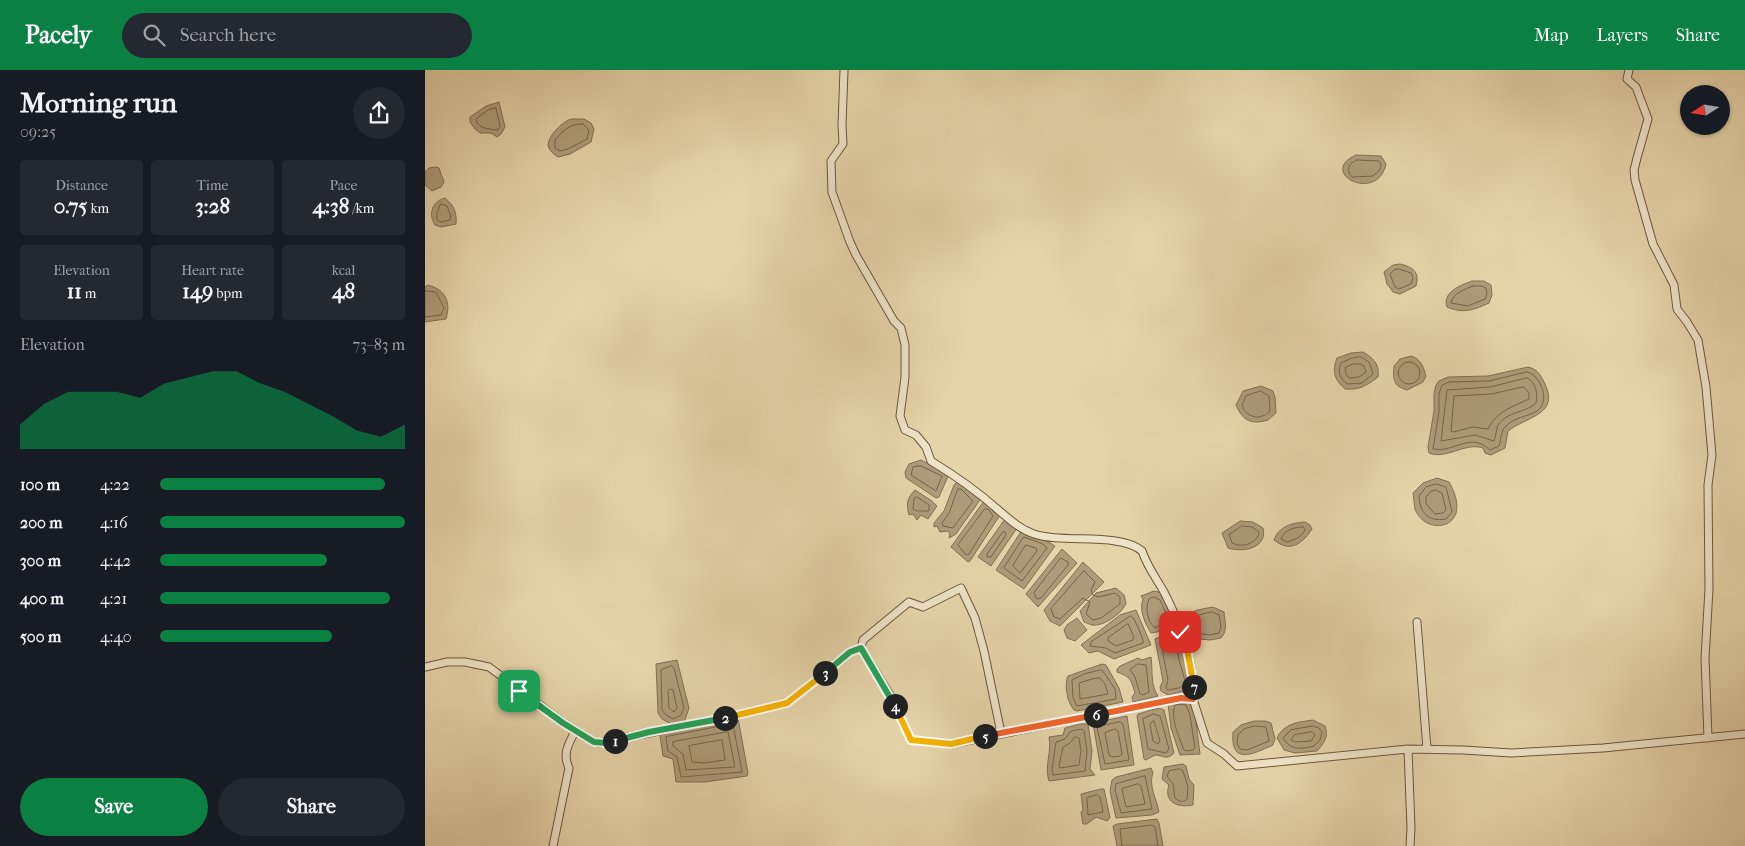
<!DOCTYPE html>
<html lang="en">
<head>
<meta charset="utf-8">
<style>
  body { margin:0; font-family:"IM FELL French Canon",serif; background:#242831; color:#f1f3f6; height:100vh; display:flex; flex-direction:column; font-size:19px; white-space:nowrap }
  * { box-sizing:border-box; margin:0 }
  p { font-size:16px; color:#9ea1a6 }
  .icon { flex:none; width:28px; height:28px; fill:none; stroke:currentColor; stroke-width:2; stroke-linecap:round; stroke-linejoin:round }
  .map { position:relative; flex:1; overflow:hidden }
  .drawer { display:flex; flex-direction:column; background:#171b24; width:425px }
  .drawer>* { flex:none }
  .needle { width:32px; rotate:258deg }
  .controls { position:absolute; left:1255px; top:15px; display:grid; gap:10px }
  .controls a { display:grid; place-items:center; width:50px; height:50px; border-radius:50%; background:#171b24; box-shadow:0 1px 4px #0004; font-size:25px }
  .pin { position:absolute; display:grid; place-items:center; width:42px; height:42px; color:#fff; margin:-21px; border-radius:10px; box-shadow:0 2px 8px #0006 }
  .km { position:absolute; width:25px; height:25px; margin:-12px; border-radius:50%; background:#222; color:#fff; font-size:14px; line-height:25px; text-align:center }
  .round { display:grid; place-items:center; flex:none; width:52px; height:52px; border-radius:26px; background:#242831 }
  .headline { display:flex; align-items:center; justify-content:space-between; height:85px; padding:0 20px }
  h1 { font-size:28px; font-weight:700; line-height:38px }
  .figures { display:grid; grid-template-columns:repeat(3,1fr); gap:8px; height:85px; padding:5px 20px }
  .figures div { display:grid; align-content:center; border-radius:5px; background:#242831; text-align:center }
  .figures b { font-size:21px; font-weight:700 }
  .figures small { font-size:14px; font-weight:400 }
  .figures p { font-size:14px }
  .chart { height:140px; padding:10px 20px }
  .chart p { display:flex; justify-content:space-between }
  .chart svg { width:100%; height:90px; margin-top:5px; fill:#0b8043; opacity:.7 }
  .button { display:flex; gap:10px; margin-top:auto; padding:10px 20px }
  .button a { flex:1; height:58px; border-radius:30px; background:#0b8043; color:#fff; font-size:20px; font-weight:700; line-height:58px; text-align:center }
  .button a+a { background:#242831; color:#f1f3f6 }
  ul { padding:0 20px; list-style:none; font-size:16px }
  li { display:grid; grid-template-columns:80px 60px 1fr; align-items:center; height:38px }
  li i { height:12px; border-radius:6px; background:#0b8043 }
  header { display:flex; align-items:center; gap:30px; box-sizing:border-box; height:70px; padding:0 25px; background:#0b8043; color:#fff }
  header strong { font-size:24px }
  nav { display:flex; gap:28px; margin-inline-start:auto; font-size:18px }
  .search { width:350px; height:45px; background:#242831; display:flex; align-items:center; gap:12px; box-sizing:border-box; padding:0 18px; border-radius:28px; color:#9ea1a6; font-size:19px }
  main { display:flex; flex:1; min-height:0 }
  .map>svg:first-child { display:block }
  .water { fill:#ae9b79; stroke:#836f53 }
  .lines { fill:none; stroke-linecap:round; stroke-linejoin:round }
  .shore { stroke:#78644a; stroke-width:1 }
  .street-casing { stroke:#6b563e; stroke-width:9 }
  .street { stroke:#efe3c7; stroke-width:7 }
  .split-1-casing { stroke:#fff; stroke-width:10 }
  .split-2-casing { stroke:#fff; stroke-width:10 }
  .split-3-casing { stroke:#fff; stroke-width:10 }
  .split-4-casing { stroke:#fff; stroke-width:10 }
  .split-5-casing { stroke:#fff; stroke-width:10 }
  .split-6-casing { stroke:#fff; stroke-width:10 }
  .split-7-casing { stroke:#fff; stroke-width:10 }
  .split-8-casing { stroke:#fff; stroke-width:10 }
  .split-1 { stroke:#22a559; stroke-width:6 }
  .split-2 { stroke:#22a559; stroke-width:6 }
  .split-3 { stroke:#f5b400; stroke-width:6 }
  .split-4 { stroke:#22a559; stroke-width:6 }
  .split-5 { stroke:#f5b400; stroke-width:6 }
  .split-6 { stroke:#f0652b; stroke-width:6 }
  .split-7 { stroke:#f0652b; stroke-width:6 }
  .split-8 { stroke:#f5b400; stroke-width:6 }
</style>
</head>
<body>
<header>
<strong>Pacely</strong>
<div class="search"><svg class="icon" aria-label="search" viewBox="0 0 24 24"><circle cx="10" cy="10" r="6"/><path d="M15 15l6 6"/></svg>Search here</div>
<nav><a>Map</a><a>Layers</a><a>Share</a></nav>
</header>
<main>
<section class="drawer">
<div class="headline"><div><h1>Morning run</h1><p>09:25</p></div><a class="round"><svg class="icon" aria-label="share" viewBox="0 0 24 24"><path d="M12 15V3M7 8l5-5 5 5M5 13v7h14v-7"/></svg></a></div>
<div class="figures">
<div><p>Distance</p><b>0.75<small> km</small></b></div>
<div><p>Time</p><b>3:28</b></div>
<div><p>Pace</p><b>4:38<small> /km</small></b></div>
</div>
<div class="figures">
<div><p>Elevation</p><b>11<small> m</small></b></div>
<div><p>Heart rate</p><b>149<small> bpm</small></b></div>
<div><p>kcal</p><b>48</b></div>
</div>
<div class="chart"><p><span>Elevation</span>73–83 m</p>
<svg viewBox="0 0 160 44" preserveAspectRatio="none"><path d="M0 44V32L10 22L20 16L30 16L40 16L50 19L60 12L70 9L80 6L90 6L100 12L110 16L120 22L130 28L140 35L150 38L160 32V44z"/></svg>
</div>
<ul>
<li><b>100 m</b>4:22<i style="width:92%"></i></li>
<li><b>200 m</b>4:16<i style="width:100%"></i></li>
<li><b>300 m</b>4:42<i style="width:68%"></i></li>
<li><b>400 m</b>4:21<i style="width:94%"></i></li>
<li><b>500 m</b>4:40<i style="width:70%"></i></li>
</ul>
<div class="button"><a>Save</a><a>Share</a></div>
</section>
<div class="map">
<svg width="1320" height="776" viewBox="0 0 1320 776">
  <rect width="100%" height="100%" fill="#e6d4a9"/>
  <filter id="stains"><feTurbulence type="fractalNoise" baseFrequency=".004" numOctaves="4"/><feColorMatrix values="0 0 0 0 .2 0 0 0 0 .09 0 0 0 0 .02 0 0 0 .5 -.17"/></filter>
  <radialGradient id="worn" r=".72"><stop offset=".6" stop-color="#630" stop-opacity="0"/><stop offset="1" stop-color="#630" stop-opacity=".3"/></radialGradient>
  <path class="water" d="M74 32 80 57 76 64 72 67 66 63H55L50 59 45 52V47L61 36Z
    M159 49 166 53 169 59 166 72 145 84 133 87C129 84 124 81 123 75 123 66 138 51 146 49 150 49 155 49 159 49Z
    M931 85 956 86 961 94C953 134 891 103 931 85Z
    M11 97 14 98 19 112 16 117 7 121 0 115V102L4 98Z
    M20 128C29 135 32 143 31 154L16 157 10 155C3 144 7 131 20 128Z
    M975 194C988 197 995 202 991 216L975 224 968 222 962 214 959 202 968 195Z
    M1047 211H1059L1066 215 1067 225 1064 233C1049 240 1038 244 1022 237 1017 222 1036 215 1047 211Z
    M3 215C21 220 26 232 21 249L0 252V217Z
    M938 282C948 288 955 294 953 307 941 316 935 320 920 319 909 309 907 302 912 288L926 283Z
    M986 286C996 289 998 296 1001 306L998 312 982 320C968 316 968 310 969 296L975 289Z
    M1103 297C1112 299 1115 304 1119 312 1136 345 1102 346 1083 361L1080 378 1066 385 1060 383 1058 378C1040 372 1021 390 1004 383L1003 377 1009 341V324L1011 315 1014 311 1023 307 1063 306Z
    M836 316 848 321 850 327 851 343 843 350C826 355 818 351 811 335L818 321Z
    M496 390 524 404 514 427 511 428 481 408 480 402 484 394Z
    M1012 408 1024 412C1051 459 1001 468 990 439 989 434 989 429 988 423L998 413Z
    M533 411 555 430 531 464 524 468 525 464 523 461 515 462 512 456 509 457V453L519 441 529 415Z
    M490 420 507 431 512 436 503 449 496 445 492 450 488 444 484 445C481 434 482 428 490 420Z
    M559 431 575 445 545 491 543 492 526 477Z
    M580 449 592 458 566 496 553 487Z
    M815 451 828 452 838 458C843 478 818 483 803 478L797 463Z
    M880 452 885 455 887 459C877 474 865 483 849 470 854 456 867 453 880 452Z
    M597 460 620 470 630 476 599 519 571 500Z
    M637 479 652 493 613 537 601 524Z
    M658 492 679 512 635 556 625 551 619 540Z
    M691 518 699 525 701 533C698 543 678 557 667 555 666 555 660 552 659 552L655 541 671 523Z
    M729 521 738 523 748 546 745 550 747 554 737 561 726 563C720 554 714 540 718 529L716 526Z
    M788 537 799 542C800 552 803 560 796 568L785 570 764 568C757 561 758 555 761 546L772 540Z
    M711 540 726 575 689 589 673 581 664 583 656 575 695 545Z
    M652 548 662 560 650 571 642 568 639 560 642 555Z
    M753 560C758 579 760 597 767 615L765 620 743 625 736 621 735 617 738 611 730 569Z
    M726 587C728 600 725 615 733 626L708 632 707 627 710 623C706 610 706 607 692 602V599L695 596 713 588 717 590Z
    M252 590 264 638 260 650 248 655 237 649 233 643 231 594Z
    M677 594 681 595 694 618 698 632 652 641 649 640C642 632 639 615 643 606Z
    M748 630 765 631 770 644 775 684 755 685 746 658 743 633Z
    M733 638 739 640 749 683C742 691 738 685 730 685L721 690 719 689 712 646 713 644Z
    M702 646 709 695 676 700 668 653Z
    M313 648 323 703 322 706 280 712H251L248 689 238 686 235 666 236 662Z
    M888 650 900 656C904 667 899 673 892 681L870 683 859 680 852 668C859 653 874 652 888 650Z
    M829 651H841L846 653 850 669 848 675C828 684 805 696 808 662L816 655Z
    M655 654H663L667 681 665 699 670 705 624 711C619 696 627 682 624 667L638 665 640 658Z
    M758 694 761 696 764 709 769 715 768 735C754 738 738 733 744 715L737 709 739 697Z
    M726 698 728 703C723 715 732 730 734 742L727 745 691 748 685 721 687 710 691 707Z
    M676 719H679L685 748 682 751 671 747 662 754H658L656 742 658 740 656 724Z
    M732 749 734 753 738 776H692L688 756 692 754Z"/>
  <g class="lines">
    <path class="shore" d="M71 38 75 56 73 60C65 59 52 59 51 49L63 40Z
      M158 54 164 60 162 69 143 79 135 81 130 78V70C139 60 144 54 158 54Z
      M932 90 954 91 956 94 955 100 948 106 927 107C920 100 924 93 932 90Z
      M16 134 22 136 26 146 25 150 16 152 12 150V143Z
      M974 199 986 203 988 208 986 214 974 219 970 217 965 204 969 200Z
      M1048 216H1057L1061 218 1062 224 1060 229 1043 236 1026 233C1027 224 1040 219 1048 216Z
      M0 221 11 222 19 238 16 245 0 247
      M936 287 944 292 948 304 937 313 922 314C915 308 912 302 916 293L927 288Z
      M973 303a11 11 0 1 1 22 0a11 11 0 1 1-22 0Z
      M928 294H935L939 296 941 302 934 307 924 308 921 304 920 298Z
      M1102 302C1116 305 1126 332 1112 341 1102 347 1089 347 1080 357 1076 361 1076 370 1074 376L1065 380C1045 361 1030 383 1008 379L1014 341V324L1017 315 1024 312 1064 311Z
      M1102 308C1111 312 1113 324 1111 333 1101 343 1082 341 1073 355 1071 360 1071 366 1069 371L1050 365 1016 371 1022 320 1065 317Z
      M1099 317 1104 323V329C1087 337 1072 341 1063 359L1048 357 1028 362 1026 361 1029 326 1066 324Z
      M836 321 844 326 845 341C836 351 821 348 817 335L821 326Z
      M496 396 517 406 511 421 486 405 488 397Z
      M1011 414 1021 417 1027 442 1021 449C1003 452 995 443 994 426L1001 417Z
      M533 419H536L548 431 528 458 518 456 517 453 524 443Z
      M1011 420 1017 423 1021 440 1018 443 1010 444 1001 434V427L1005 422Z
      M492 427 504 435V441H492L488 439 489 429Z
      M560 439H563L568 446 544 484 541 485 533 475Z
      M817 456 827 457 833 461 834 464C830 474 817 478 807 473L804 465Z
      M878 457 880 460C876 467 870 470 862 472L856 469C859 460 869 457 878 457Z
      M580 462 581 465 566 487H562V484L577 463Z
      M599 467 618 474 622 478 597 511 579 498Z
      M601 475 611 478 612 481 595 503 588 496Z
      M636 488 643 492V495L616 528 612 529 609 523Z
      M659 501 670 512 666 520 668 525 673 527 690 523 695 527V534L676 548 668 550 661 544 665 532 658 528 635 549 629 547 626 539Z
      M729 527 735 530 742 545 740 552 730 558C722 551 720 538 724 529Z
      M787 542 794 545 796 557 794 563 784 565 765 562 763 556 766 549 774 545Z
      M706 546C711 550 715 563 718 570V573L690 583 681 578 665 576 666 572Z
      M703 554 709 567 708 570 691 576 683 571V568Z
      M748 567 751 568 754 590 761 614 754 618 743 620 741 618 743 610 736 573Z
      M713 594 721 595 724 622 718 625 715 624 710 607 705 600Z
      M247 596 249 598 259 638 256 645 248 649 241 645 237 640 236 600Z
      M677 600 690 619 691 629 652 636 648 628 647 610 659 604Z
      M675 608 680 614 683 624 655 629 654 613 667 609Z
      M245 619 248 620 252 638 249 642 244 638 243 621Z
      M761 635 765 645 770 678 768 680 761 681 759 680C754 667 745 648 750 635Z
      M729 644 735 646 744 679 741 683 723 679 718 649Z
      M729 651 735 671 733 674 728 671 725 654Z
      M695 652 698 654 704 690 680 694 672 657Z
      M308 654 317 702 256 707 252 687 243 681 241 667Z
      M830 656 841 657 844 671 822 680 815 679 812 674 813 665 819 659Z
      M888 656 894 658 897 662 895 670 889 676C876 679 866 681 858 668L866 660Z
      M690 659 693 661 697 684 695 686 687 687 684 685 680 663Z
      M651 660 657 659 659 661 662 681 660 701 628 705 627 699 631 672 640 669 645 662Z
      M303 662 310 697 261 700 258 684 248 676V672Z
      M887 662 890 665 886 671 870 672 866 670 869 665Z
      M650 667 654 668 656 681 654 695 635 698 634 696 638 677 645 673Z
      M297 670 300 690 279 693 267 692 264 676Z
      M755 699 758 701 763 717 762 729C759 733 752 731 750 728L748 714 742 706 744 701Z
      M720 706 727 739 696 743 690 720 691 714Z
      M713 714 716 716 720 734 701 737 697 719Z
      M672 725 675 727 678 742 663 745 662 728Z
      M697 776 695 759 727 755 730 757 733 776"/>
    <g class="street-casing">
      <path id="street" d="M419 0 417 55 418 74 406 91 407 122 425 172 431 185 469 251 476 258 480 275V307L475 346 480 360 491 365 501 377 506 391C529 405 551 420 571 438 583 448 594 459 609 464 638 474 695 462 717 481 722 496 731 508 739 522 756 555 770 593 768 629
        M1204 0 1202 9 1211 17 1223 49 1212 88 1209 100 1210 110 1228 174 1249 215 1252 239 1262 252 1273 270 1281 317 1287 385 1283 415 1284 519 1280 588 1283 668
        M992 552 1002 679
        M436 578 438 570 484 532 498 537 536 518 550 548 559 581 576 663
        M0 597 22 592H40L64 597 139 653 169 672 174 673 308 646 362 633 425 582 436 578 467 628 486 670 526 674 756 628 768 629 782 673 799 684 812 696 983 679 1038 680 1086 683 1178 678 1320 664
        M983 679 986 758 985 776
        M128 776 144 698C137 683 144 674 150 661"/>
    </g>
    <use href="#street" class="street"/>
  </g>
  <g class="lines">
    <g class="split-1-casing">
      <path id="split-1" d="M94 621 138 653 169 672 181 673 190 671"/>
    </g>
    <g class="split-2-casing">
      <path id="split-2" d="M190 671 224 662 300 648"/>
    </g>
    <g class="split-3-casing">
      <path id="split-3" d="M300 648 362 633 400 603"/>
    </g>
    <g class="split-4-casing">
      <path id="split-4" d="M400 603 425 582 436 578 470 636"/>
    </g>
    <g class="split-5-casing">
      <path id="split-5" d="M470 636 486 670 526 674 560 666"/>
    </g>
    <g class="split-6-casing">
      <path id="split-6" d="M560 666 671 645"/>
    </g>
    <g class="split-7-casing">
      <path id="split-7" d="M671 645 756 628 768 629 769 617"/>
    </g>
    <g class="split-8-casing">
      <path id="split-8" d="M755 562 762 579 769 617"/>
    </g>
    <use href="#split-1" class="split-1"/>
    <use href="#split-2" class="split-2"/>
    <use href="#split-3" class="split-3"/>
    <use href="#split-4" class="split-4"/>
    <use href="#split-5" class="split-5"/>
    <use href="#split-6" class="split-6"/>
    <use href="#split-7" class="split-7"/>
    <use href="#split-8" class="split-8"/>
  </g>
  <rect width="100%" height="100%" filter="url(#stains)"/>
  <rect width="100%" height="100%" fill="url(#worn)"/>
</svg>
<div class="controls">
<a><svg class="needle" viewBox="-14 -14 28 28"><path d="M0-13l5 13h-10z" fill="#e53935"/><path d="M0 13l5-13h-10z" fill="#9ea1a6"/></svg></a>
</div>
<div class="pin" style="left:94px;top:621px;background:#1e9e55"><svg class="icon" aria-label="arrive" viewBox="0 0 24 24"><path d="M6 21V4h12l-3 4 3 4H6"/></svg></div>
<div class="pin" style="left:755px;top:562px;background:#d93025"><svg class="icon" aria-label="check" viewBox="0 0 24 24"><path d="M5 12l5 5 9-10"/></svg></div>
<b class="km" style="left:190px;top:671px">1</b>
<b class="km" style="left:300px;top:648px">2</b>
<b class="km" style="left:400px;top:603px">3</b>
<b class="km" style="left:470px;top:636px">4</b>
<b class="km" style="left:560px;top:666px">5</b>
<b class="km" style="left:671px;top:645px">6</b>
<b class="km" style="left:769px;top:617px">7</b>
</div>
</main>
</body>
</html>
